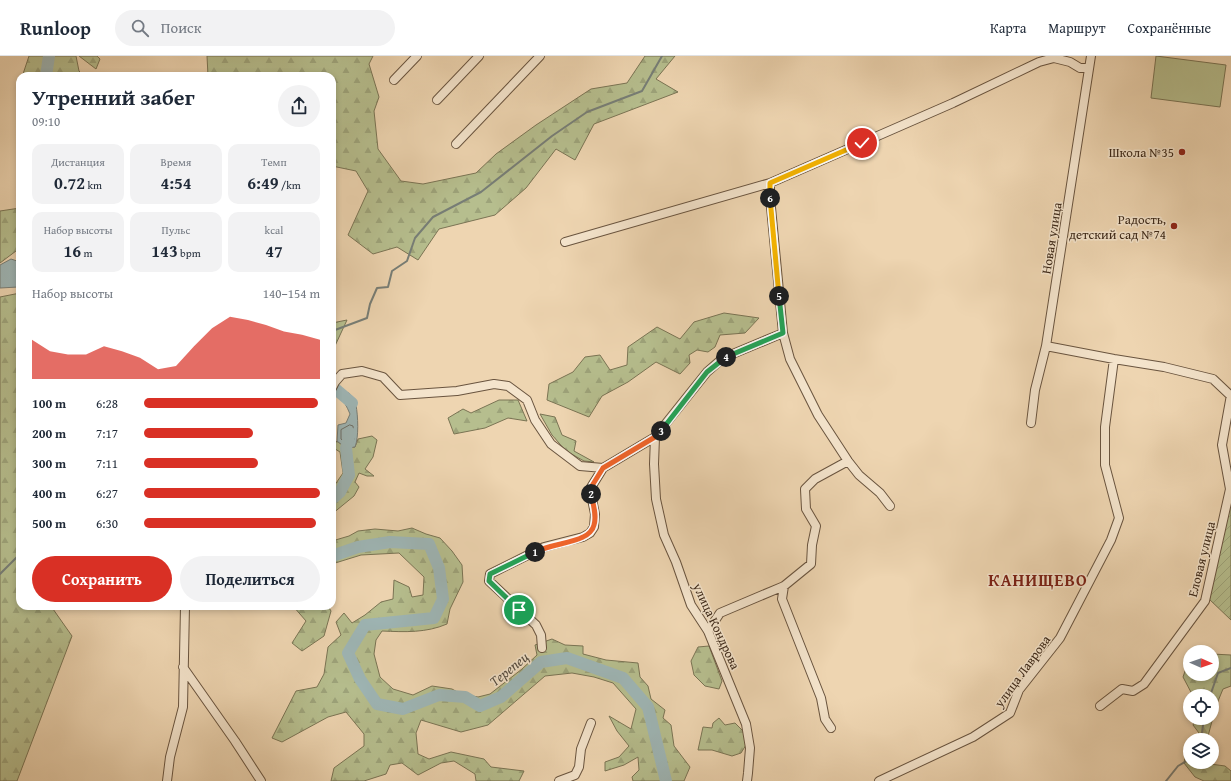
<!DOCTYPE html>
<html lang="ru">
<head>
<meta charset="utf-8">
<style>
  body { margin:0; font-family:"Gentium Book Plus",serif; background:#f2f2f3; color:#1f2937; height:100vh; display:flex; flex-direction:column; font-size:15px; white-space:nowrap }
  * { box-sizing:border-box; margin:0 }
  p { font-size:13px; color:#747a83 }
  .icon { flex:none; width:22px; height:22px; fill:none; stroke:currentColor; stroke-width:2; stroke-linecap:round; stroke-linejoin:round }
  .map { position:relative; flex:1; overflow:hidden }
  .drawer { position:absolute; left:16px; top:16px; width:320px; height:538px; display:flex; flex-direction:column; background:#fff; border-radius:12px; box-shadow:0 2px 6px #0003 }
  .drawer>* { flex:none }
  .needle { width:26px; rotate:92deg }
  .tools { position:absolute; left:1183px; top:589px; display:grid; gap:8px }
  .tools a { display:grid; place-items:center; width:36px; height:36px; border-radius:50%; background:#fff; box-shadow:0 2px 6px #0003; font-size:20px }
  .pin { position:absolute; display:grid; place-items:center; width:34px; height:34px; color:#fff; margin:-17px; border:2px solid #fff; border-radius:50%; box-shadow:0 1px 4px #0007 }
  .km { position:absolute; width:20px; height:20px; margin:-10px; border-radius:50%; background:#222; color:#fff; font-size:11px; line-height:20px; text-align:center }
  .round { display:grid; place-items:center; flex:none; width:42px; height:42px; border-radius:21px; background:#f2f2f3 }
  .overview { display:flex; align-items:center; justify-content:space-between; height:68px; padding:0 16px }
  h1 { font-size:22px; font-weight:800; line-height:30px }
  .metrics { display:grid; grid-template-columns:repeat(3,1fr); gap:6px; height:68px; padding:4px 16px }
  .metrics div { display:grid; align-content:center; border-radius:10px; background:#f2f2f3; text-align:center }
  .metrics b { font-size:17px; font-weight:800 }
  .metrics small { font-size:11px; font-weight:400 }
  .metrics p { font-size:11px }
  .chart { height:112px; padding:8px 16px }
  .chart p { display:flex; justify-content:space-between }
  .chart svg { width:100%; height:72px; margin-top:4px; fill:#d93025; opacity:.7 }
  .cta { display:flex; gap:8px; margin-top:auto; padding:8px 16px }
  .cta a { flex:1; height:46px; border-radius:24px; background:#d93025; color:#fff; font-size:16px; font-weight:800; line-height:46px; text-align:center }
  .cta a+a { background:#f2f2f3; color:#1f2937 }
  ul { padding:0 16px; list-style:none; font-size:13px }
  li { display:grid; grid-template-columns:64px 48px 1fr; align-items:center; height:30px }
  li i { height:10px; border-radius:5px; background:#d93025 }
  header { display:flex; align-items:center; gap:24px; box-sizing:border-box; height:56px; padding:0 20px; background:#fff; border-bottom:1px solid #e0e1e3 }
  header strong { font-size:19px }
  nav { display:flex; gap:22px; margin-inline-start:auto; font-size:14px }
  .search { width:280px; height:36px; background:#f2f2f3; display:flex; align-items:center; gap:10px; box-sizing:border-box; padding:0 14px; border-radius:22px; color:#747a83; font-size:15px }
  .map>svg:first-child { display:block }
  .forest { fill:url(#forest-firs); stroke:#7a7454 }
  .garden { fill:url(#garden-furrows); stroke:#7a7454 }
  .pitch { fill:#b6be8e; stroke:#7a7454 }
  .water { fill:#9eb6b6; stroke:#777e77 }
  .lines { fill:none; stroke-linecap:round; stroke-linejoin:round }
  .shore { stroke:#6e7068; stroke-width:1 }
  .stream { stroke:#777e77; stroke-width:2 }
  .river { stroke:#9eb6b6; stroke-width:12 }
  .minor-casing { stroke:#69543f; stroke-width:10 }
  .minor { stroke:#f4e4cc; stroke-width:8 }
  .split-1-casing { stroke:#fff; stroke-width:8 }
  .split-2-casing { stroke:#fff; stroke-width:8 }
  .split-3-casing { stroke:#fff; stroke-width:8 }
  .split-4-casing { stroke:#fff; stroke-width:8 }
  .split-5-casing { stroke:#fff; stroke-width:8 }
  .split-6-casing { stroke:#fff; stroke-width:8 }
  .split-7-casing { stroke:#fff; stroke-width:8 }
  .split-1 { stroke:#22a559; stroke-width:5 }
  .split-2 { stroke:#f0652b; stroke-width:5 }
  .split-3 { stroke:#f0652b; stroke-width:5 }
  .split-4 { stroke:#22a559; stroke-width:5 }
  .split-5 { stroke:#22a559; stroke-width:5 }
  .split-6 { stroke:#f5b400; stroke-width:5 }
  .split-7 { stroke:#f5b400; stroke-width:5 }
  .poi-dot { fill:#8f2418; stroke:#f4e4cc; stroke-width:1.5 }
  .labels { text-anchor:middle; stroke-width:3; stroke-linejoin:round; paint-order:stroke }
  .poi-label { font-size:13px; fill:#3d2919; stroke:#f4e4cc; text-anchor:end }
  .street-label { font-size:13px; fill:#3d2919; stroke:#f4e4cc }
  .water-label { font-size:14px; font-style:italic; fill:#554c40; stroke:#f4e4cc }
  .district-label { font-size:17px; font-weight:bold; letter-spacing:1px; fill:#7a1f14; stroke:#f4e4cc }
</style>
</head>
<body>
<header>
<strong>Runloop</strong>
<div class="search"><svg class="icon" aria-label="search" viewBox="0 0 24 24"><circle cx="10" cy="10" r="6"/><path d="M15 15l6 6"/></svg>Поиск</div>
<nav><a>Карта</a><a>Маршрут</a><a>Сохранённые</a></nav>
</header>
<div class="map">
<svg width="1231" height="725" viewBox="0 0 1231 725">
  <defs>
    <pattern id="forest-firs" width="22" height="20" patternUnits="userSpaceOnUse"><rect width="22" height="20" fill="#b6be8e"/><path d="M5 1l3.5 6h-7zM16 11l3.5 6h-7z" fill="#9da37a"/></pattern>
    <pattern id="garden-furrows" width="10" height="10" patternUnits="userSpaceOnUse"><rect width="10" height="10" fill="#b6be8e"/><path d="M-1 1l2-2M0 10L10 0M9 11l2-2" fill="none" stroke="#9da37a"/></pattern>
  </defs>
  <rect width="100%" height="100%" fill="#eed5b1"/>
  <filter id="stains"><feTurbulence type="fractalNoise" baseFrequency=".005" numOctaves="4"/><feColorMatrix values="0 0 0 0 .2 0 0 0 0 .09 0 0 0 0 .02 0 0 0 .5 -.17"/></filter>
  <radialGradient id="worn" r=".72"><stop offset=".6" stop-color="#630" stop-opacity="0"/><stop offset="1" stop-color="#630" stop-opacity=".3"/></radialGradient>
  <path class="forest" d="M29 0H76L79 15 84 20H24L23 18Z
    M79 0H97L100 3 96 13Z
    M207 0H373L369 8 379 41 374 55 378 93 401 125 423 128 476 117 496 98 536 69 591 33 627 27 645 0H675L656 23 678 36 594 68 575 104 556 93 526 132 495 159 439 173 418 204 397 191 373 198 348 179 368 135 356 115 332 110V20H208Z
    M20 152V192L0 207V155Z
    M20 237V550H56L53 553 72 580 17 725H0V241Z
    M724 257 759 262 745 277 720 279 715 291 708 296 697 294 689 299 690 307 680 318 656 306 628 326 602 340 589 361 547 344 549 328 573 316 585 301 600 299 610 314 627 309 628 291 657 271 680 283 694 266Z
    M347 264 334 292 332 293V267Z
    M499 344H518L527 365 508 362 485 372 454 378 448 362 463 353 471 357Z
    M540 358 555 361 562 379 576 385 574 395 594 406 584 405 566 395 552 379Z
    M372 380 377 384 373 401 365 413 374 420H367L359 417 355 426 359 431 354 440 332 458V433L343 417 340 396 332 391V390L337 385 346 392 355 391 358 383Z
    M412 472 426 478 440 482 452 495 462 509 463 526 450 553 447 568C426 577 405 576 382 575L376 584 374 598 380 621 393 633 413 639 432 630 452 633 461 638 478 641 490 638 522 613 537 599 535 589 552 583 565 589 583 590V598L606 604 638 607 640 621 648 630 651 643 665 654 663 662 671 669 674 690 690 711 684 725H633L632 721 639 714 638 701 624 709 605 715V706L619 701 629 690 617 675 609 660 631 673 636 653 613 627 594 621 572 617 545 620 488 669 461 676 421 664 416 677 418 698 429 703 451 696 484 703 491 711 524 715 519 725H476L475 718 454 705 441 707 418 719 402 707 390 709 386 718 364 725H331L334 712 364 690V678L346 656 328 661 282 686 272 682 296 635 317 631 324 618 328 591 341 579 336 566 344 557 352 567 365 559 381 546 393 543 394 524 409 531 412 541 423 539 424 521 399 497 361 499 332 508V485L349 480 358 475 375 473 398 475Z
    M293 550H328L331 555 324 580 302 595 292 587 306 565Z
    M709 590 722 625 719 633 705 630 694 619 691 605 698 591Z
    M1212 598 1231 599V630L1223 633 1216 650 1207 684H1194L1199 677 1193 669 1196 662H1212V640H1193L1183 621 1190 601V618H1212Z
    M719 662 725 669 735 667 745 677 746 689 741 697 732 700 712 694H698L703 671 712 672 713 667Z
    M1190 690V706H1203V707L1225 710 1231 715V725H1204L1195 721 1184 707 1186 696Z"/>
  <path class="garden" d="M1231 443V564L1209 543Z"/>
  <path class="pitch" d="M1156 0 1226 9 1220 51 1151 42Z"/>
  <path class="water" d="M11 203 20 206V230L18 231 0 232V209Z
    M340 336 349 337C352 341 355 345 356 349 358 360 359 381 355 391L346 392 337 385 338 369 346 367 350 358C347 350 342 344 340 336Z"/>
  <g class="lines">
    <path class="shore" d="M350 369 353 370 354 383 352 387 347 388 341 383V374Z"/>
    <path class="stream" d="M332 277 335 274 367 262 370 248 377 232 388 231 392 215 407 205 415 182 433 161 481 136 552 80 587 56 642 35 662 0
      M0 518 20 498
      M1210 640 1218 617 1231 612
      M1201 684 1204 662
      M1166 725 1178 710 1190 703"/>
    <path class="river" d="M46 20 49 0
      M332 330 352 347
      M332 443 340 436 349 419 346 392 350 377
      M332 500 358 491 390 486 429 488 439 512 443 543 434 562 365 569 348 597 360 623 377 648 403 653 439 639 465 641 480 650 501 641 541 606 567 602 623 622 648 651 666 725"/>
    <g class="minor-casing">
      <path id="minor" d="M1054 2 1070 6 1080 12H1089
        M394 24 417 0
        M437 44 479 0
        M456 88 540 0
        M565 186 770 127
        M1046 290 1114 303 1164 311 1213 323 1231 340
        M332 332 335 326 342 318 362 315 383 321 400 339 457 335 494 328 508 330 527 344 535 364 551 388 580 410 603 412 655 381 707 316 723 302 783 277
        M1031 367 1035 334 1046 290 1091 0
        M655 381 654 408 656 443 664 479 676 506 691 549 708 575 746 668 750 692 748 717 747 725
        M890 450 880 437 859 419 848 405 818 359 790 303 783 277 770 141V127L953 47 1039 6 1054 2 1056 0
        M784 530 782 543 821 642 825 663 831 672
        M708 575 720 557 784 530 811 508 812 489 816 470 806 453 805 433 815 423 848 405
        M542 592 541 579 536 569 489 525 490 518 544 491 583 481 590 477 594 471 595 458 590 433 603 412
        M183 611 235 685 261 725
        M1100 650 1122 633 1133 635 1144 628 1205 545 1230 433 1222 389 1231 339
        M167 725 170 701 183 651 185 550
        M559 725 575 719 579 711 581 693 591 667
        M879 725 973 681 1010 657 1019 634 1060 582 1111 484 1119 462 1105 409V371L1114 303"/>
    </g>
    <use href="#minor" class="minor"/>
  </g>
  <g class="lines">
    <g class="split-1-casing">
      <path id="split-1" d="M519 554 489 525 490 518 535 496"/>
    </g>
    <g class="split-2-casing">
      <path id="split-2" d="M535 496C551 488 569 488 583 481 588 479 593 474 594 469 597 459 593 448 591 438"/>
    </g>
    <g class="split-3-casing">
      <path id="split-3" d="M591 438 590 433 603 412 655 381 661 375"/>
    </g>
    <g class="split-4-casing">
      <path id="split-4" d="M661 375 707 316 726 301"/>
    </g>
    <g class="split-5-casing">
      <path id="split-5" d="M726 301 783 277 779 240"/>
    </g>
    <g class="split-6-casing">
      <path id="split-6" d="M770 142 779 240"/>
    </g>
    <g class="split-7-casing">
      <path id="split-7" d="M770 142V127L862 87"/>
    </g>
    <use href="#split-1" class="split-1"/>
    <use href="#split-2" class="split-2"/>
    <use href="#split-3" class="split-3"/>
    <use href="#split-4" class="split-4"/>
    <use href="#split-5" class="split-5"/>
    <use href="#split-6" class="split-6"/>
    <use href="#split-7" class="split-7"/>
  </g>
  <g class="poi-dot">
    <circle cx="1182" cy="96" r="4"/>
    <circle cx="1174" cy="170" r="4"/>
  </g>
  <g class="labels">
    <g class="poi-label">
      <text x="1174" y="101">Школа №35</text>
      <text x="1166" y="168">Радость,<tspan x="1166" dy="15">детский сад №74</tspan></text>
    </g>
    <g class="street-label">
      <text transform="translate(1051 182) rotate(-81)" y="5">Новая улица</text>
      <text transform="translate(1201 503) rotate(-76)" y="5">Еловая улица</text>
      <text transform="translate(717 570) rotate(65)" y="5">улица Кондрова</text>
      <text transform="translate(1022 615) rotate(-54)" y="5">улица Лаврова</text>
    </g>
    <g class="water-label">
      <text transform="translate(509 613) rotate(-39)" y="5">Терепец</text>
    </g>
    <g class="district-label">
      <text x="1038" y="530">КАНИЩЕВО</text>
    </g>
  </g>
  <rect width="100%" height="100%" filter="url(#stains)"/>
  <rect width="100%" height="100%" fill="url(#worn)"/>
</svg>
<div class="tools">
<a><svg class="needle" viewBox="-14 -14 28 28"><path d="M0-13l5 13h-10z" fill="#e53935"/><path d="M0 13l5-13h-10z" fill="#747a83"/></svg></a>
<a><svg class="icon" aria-label="locate" viewBox="0 0 24 24"><circle cx="12" cy="12" r="6"/><path d="M12 2v4M12 18v4M2 12h4M18 12h4"/></svg></a>
<a><svg class="icon" aria-label="layers" viewBox="0 0 24 24"><path d="M12 4l9 5-9 5-9-5zM3 14l9 5 9-5"/></svg></a>
</div>
<div class="pin" style="left:519px;top:554px;background:#1e9e55"><svg class="icon" aria-label="arrive" viewBox="0 0 24 24"><path d="M6 21V4h12l-3 4 3 4H6"/></svg></div>
<div class="pin" style="left:862px;top:87px;background:#d93025"><svg class="icon" aria-label="check" viewBox="0 0 24 24"><path d="M5 12l5 5 9-10"/></svg></div>
<b class="km" style="left:535px;top:496px">1</b>
<b class="km" style="left:591px;top:438px">2</b>
<b class="km" style="left:661px;top:375px">3</b>
<b class="km" style="left:726px;top:301px">4</b>
<b class="km" style="left:779px;top:240px">5</b>
<b class="km" style="left:770px;top:142px">6</b>
<section class="drawer">
<div class="overview"><div><h1>Утренний забег</h1><p>09:10</p></div><a class="round"><svg class="icon" aria-label="share" viewBox="0 0 24 24"><path d="M12 15V3M7 8l5-5 5 5M5 13v7h14v-7"/></svg></a></div>
<div class="metrics">
<div><p>Дистанция</p><b>0.72<small> km</small></b></div>
<div><p>Время</p><b>4:54</b></div>
<div><p>Темп</p><b>6:49<small> /km</small></b></div>
</div>
<div class="metrics">
<div><p>Набор высоты</p><b>16<small> m</small></b></div>
<div><p>Пульс</p><b>143<small> bpm</small></b></div>
<div><p>kcal</p><b>47</b></div>
</div>
<div class="chart"><p><span>Набор высоты</span>140–154 m</p>
<svg viewBox="0 0 160 44" preserveAspectRatio="none"><path d="M0 44V20L10 27L20 29L30 29L40 24L50 27L60 31L70 38L80 36L90 24L100 13L110 6L120 8L130 11L140 15L150 17L160 20V44z"/></svg>
</div>
<ul>
<li><b>100 m</b>6:28<i style="width:99%"></i></li>
<li><b>200 m</b>7:17<i style="width:62%"></i></li>
<li><b>300 m</b>7:11<i style="width:65%"></i></li>
<li><b>400 m</b>6:27<i style="width:100%"></i></li>
<li><b>500 m</b>6:30<i style="width:98%"></i></li>
</ul>
<div class="cta"><a>Сохранить</a><a>Поделиться</a></div>
</section>
</div>
</body>
</html>
